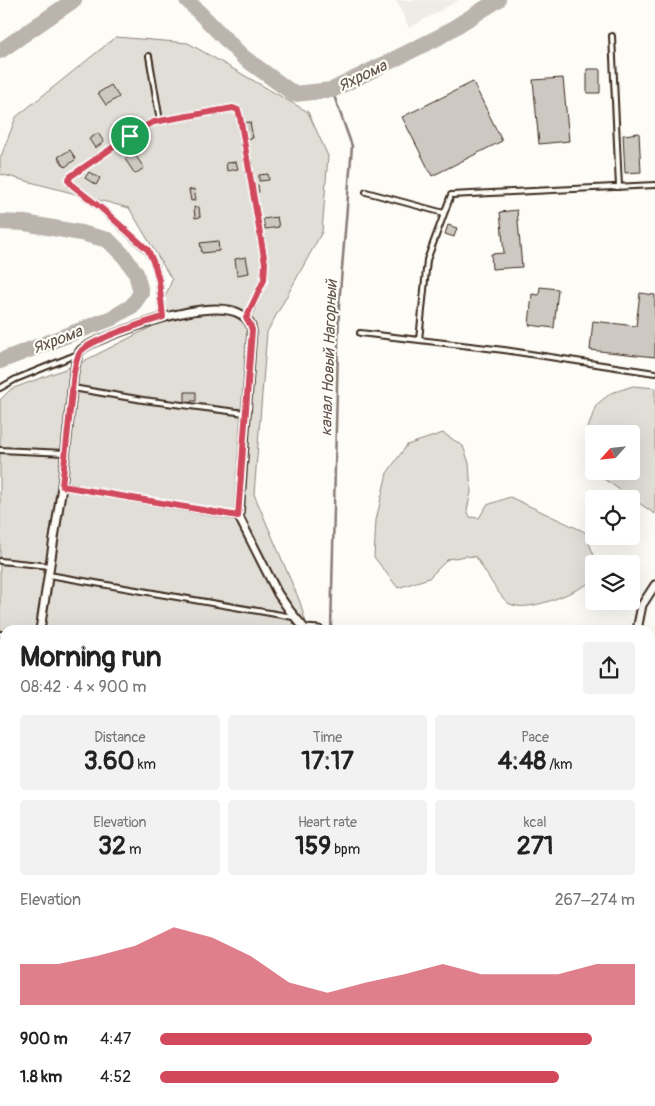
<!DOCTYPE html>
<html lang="en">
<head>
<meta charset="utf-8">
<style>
  body { margin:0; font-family:Pangolin,sans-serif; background:#f2f2f2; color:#222; height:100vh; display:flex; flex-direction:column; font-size:19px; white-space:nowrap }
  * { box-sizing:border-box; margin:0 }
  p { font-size:16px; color:#767676 }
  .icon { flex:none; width:28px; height:28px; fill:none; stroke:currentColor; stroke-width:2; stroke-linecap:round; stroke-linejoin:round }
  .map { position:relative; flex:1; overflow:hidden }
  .sheet { position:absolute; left:0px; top:625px; width:655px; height:481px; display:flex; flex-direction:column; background:#fff; border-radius:15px 15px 0 0; box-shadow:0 5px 20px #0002 }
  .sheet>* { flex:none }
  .needle { width:32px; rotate:243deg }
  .tools { position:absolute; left:585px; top:425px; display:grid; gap:10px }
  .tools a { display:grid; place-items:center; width:55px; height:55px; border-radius:5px; background:#fff; box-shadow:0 5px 20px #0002; font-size:25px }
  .pin { position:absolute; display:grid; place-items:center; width:42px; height:42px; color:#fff; margin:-21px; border:2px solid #fff; border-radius:50%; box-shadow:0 1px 5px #0007 }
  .round { display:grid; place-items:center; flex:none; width:52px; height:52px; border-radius:5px; background:#f2f2f2 }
  .head { display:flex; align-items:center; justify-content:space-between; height:85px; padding:0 20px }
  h1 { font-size:28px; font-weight:700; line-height:38px }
  .figures { display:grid; grid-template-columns:repeat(3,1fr); gap:8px; height:85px; padding:5px 20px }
  .figures div { display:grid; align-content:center; border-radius:5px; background:#f2f2f2; text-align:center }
  .figures b { font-size:25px; font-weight:700 }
  .figures small { font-size:14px; font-weight:400 }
  .figures p { font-size:14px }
  .chart { height:140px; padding:10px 20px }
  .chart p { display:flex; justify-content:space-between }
  .chart svg { width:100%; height:90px; margin-top:5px; fill:#d1495b; opacity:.7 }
  ul { padding:0 20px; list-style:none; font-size:16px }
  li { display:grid; grid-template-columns:80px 60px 1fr; align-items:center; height:38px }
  li i { height:12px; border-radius:6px; background:#d1495b }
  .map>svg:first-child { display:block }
  .built { fill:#efece7 }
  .green { fill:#e1ded7; stroke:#8e847a }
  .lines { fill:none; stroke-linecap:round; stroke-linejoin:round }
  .stream { stroke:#887d74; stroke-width:2.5 }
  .river { stroke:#bbb4ad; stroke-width:16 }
  .building { fill:#cdc8c2; stroke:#3b2a1e }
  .lane-casing { stroke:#3b2a1e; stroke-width:8 }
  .street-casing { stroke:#3b2a1e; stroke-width:11 }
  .path { stroke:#3b2a1e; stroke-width:2; stroke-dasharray:5 4; stroke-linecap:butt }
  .lane { stroke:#fdfcf7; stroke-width:4 }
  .street { stroke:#fdfcf7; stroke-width:7 }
  .route-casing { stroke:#fff; stroke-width:10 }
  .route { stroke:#d1495b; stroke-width:6 }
  .labels { text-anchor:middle; stroke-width:4.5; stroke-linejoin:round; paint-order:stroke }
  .water-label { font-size:16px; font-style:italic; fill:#615349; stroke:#fdfcf7 }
</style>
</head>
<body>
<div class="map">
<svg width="655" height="1106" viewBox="0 0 655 1106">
  <rect width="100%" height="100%" fill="#fdfcf7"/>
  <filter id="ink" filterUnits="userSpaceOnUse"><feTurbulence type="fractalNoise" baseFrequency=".02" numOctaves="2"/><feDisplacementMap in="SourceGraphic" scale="10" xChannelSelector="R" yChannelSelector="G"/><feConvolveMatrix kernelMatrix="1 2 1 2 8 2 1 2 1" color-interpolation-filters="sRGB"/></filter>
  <g filter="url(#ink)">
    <path class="built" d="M396 0H459L409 28Z"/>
    <path class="green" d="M116 37 188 43 308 112 328 156 322 232 267 332 254 494 300 602 308 630H5V1101H295V1106H0V400L11 389 76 365 153 326 172 280 129 208 0 174V159L16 117Z
      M633 386 655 388V514L601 477 598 471H631V434H594V463L588 453 587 431 596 405 611 393Z
      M443 433 463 446 469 463 471 492 467 510 470 517 479 518 487 505 510 497 585 532 597 564H594V572L590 583C573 592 527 615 508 603 499 596 483 568 476 557L466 556 448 559 429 578 398 588 374 557 376 520 387 473 407 445Z
      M654 677H655V724H652L650 719V680Z
      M650 855 655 861V965L650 968Z"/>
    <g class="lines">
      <path class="stream" d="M331 630 339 305 352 146 332 90
        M320 1106V1101"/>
      <path class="river" d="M187 0 243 57 294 94 332 90 439 37 498 0
        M0 51 74 0
        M0 222 25 223 81 233 108 240 124 256 136 273 141 293 132 306 112 318 0 361"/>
    </g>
    <path class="building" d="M587 69H600V93H587Z
      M563 78 569 141 539 144 533 80Z
      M473 82 502 141 432 176 402 117Z
      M111 85 119 97 106 105 98 93Z
      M250 122 253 138 245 139 242 123Z
      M98 133 104 142 95 148 89 139Z
      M639 133 641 172 625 173 623 135Z
      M70 150 76 159 65 167 58 157Z
      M134 153 144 168 135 174 125 159Z
      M236 162 238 169 227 171 226 163Z
      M89 172 100 178 96 185 85 178Z
      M268 174 269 180 259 181V175Z
      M258 185 259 192 254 193 253 186Z
      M194 189 196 200 191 201 189 190Z
      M194 207H199L200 217 195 218Z
      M517 210 522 267 492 269 491 254 504 253 500 212Z
      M277 217 279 227 265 229 263 219Z
      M448 225 457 228 454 237 445 234Z
      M218 241 219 251 202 253 200 243Z
      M246 257 249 273 237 275 235 259Z
      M540 287 558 289 554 328 529 325 532 294 539 295Z
      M640 293 655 295V357L590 350 593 321 636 326Z
      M185 392H196V401H191V404H185Z
      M72 1101H86L85 1106 72 1104Z"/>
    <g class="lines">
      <g class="lane-casing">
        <path id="lane" d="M612 36 619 187
          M149 56 160 121
          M366 192 444 213
          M163 317 159 281 155 265 148 251 101 208 73 186 68 180 71 176 143 127 154 122 233 108 238 110 240 117 265 263 264 279 247 318
          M360 333 504 350 655 373
          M419 340 427 260 451 195 655 185
          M0 388 16 379 78 354
          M73 388 143 400 245 413
          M0 450 65 453
          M62 486 239 517
          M0 561 50 566
          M49 575 293 617
          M0 634 5 635
          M0 932 5 933
          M650 980 655 977
          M0 1034 5 1035
          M629 1101 636 1106"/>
      </g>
      <g class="street-casing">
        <path id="street" d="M40 630 62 486 74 372C76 365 76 355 81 350 89 343 102 339 112 335 138 325 243 285 252 330L239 517 278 594 290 611 305 629 319 630
          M637 630 642 605 655 585
          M0 902 5 867
          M271 1106V1101"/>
      </g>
      <path class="path" d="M650 997 655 994
        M650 1090 655 1088
        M385 1101 387 1106
        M513 1101 514 1106"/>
      <use href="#lane" class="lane"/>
      <use href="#street" class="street"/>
    </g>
  </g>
  <g class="lines" filter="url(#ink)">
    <g class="route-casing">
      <path id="route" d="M233 108 238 110 240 117 265 263 264 280 246 318 250 324 252 330 238 516 62 486 74 372C76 365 76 355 82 350 94 339 146 322 163 317L159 281 155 266 148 250 101 208 73 186 68 180 71 176 143 127 154 122Z"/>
    </g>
    <use href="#route" class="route"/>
  </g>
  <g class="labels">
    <g class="water-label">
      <text transform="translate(362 75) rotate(-26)" y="6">Яхрома</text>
      <text transform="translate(57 339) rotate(-21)" y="6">Яхрома</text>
      <text transform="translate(328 358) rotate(-88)" y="6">канал Новый Нагорный</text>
    </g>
  </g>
</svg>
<div class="tools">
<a><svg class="needle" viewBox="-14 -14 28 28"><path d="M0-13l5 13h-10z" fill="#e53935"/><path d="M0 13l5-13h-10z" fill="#767676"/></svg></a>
<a><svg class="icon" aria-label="locate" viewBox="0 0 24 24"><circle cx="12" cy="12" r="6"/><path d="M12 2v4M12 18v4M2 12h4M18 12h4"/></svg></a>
<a><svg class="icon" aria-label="layers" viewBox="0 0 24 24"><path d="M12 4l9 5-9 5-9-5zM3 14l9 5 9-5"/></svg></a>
</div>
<div class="pin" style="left:130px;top:136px;background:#1e9e55"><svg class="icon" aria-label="arrive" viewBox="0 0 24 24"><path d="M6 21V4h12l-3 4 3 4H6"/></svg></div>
<section class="sheet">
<div class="head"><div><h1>Morning run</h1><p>08:42 · 4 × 900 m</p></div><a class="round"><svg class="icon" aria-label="share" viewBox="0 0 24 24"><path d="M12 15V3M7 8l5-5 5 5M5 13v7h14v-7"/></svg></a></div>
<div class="figures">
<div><p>Distance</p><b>3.60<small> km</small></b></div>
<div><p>Time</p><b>17:17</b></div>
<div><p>Pace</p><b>4:48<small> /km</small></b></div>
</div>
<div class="figures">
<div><p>Elevation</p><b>32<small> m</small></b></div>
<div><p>Heart rate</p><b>159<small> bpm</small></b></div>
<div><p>kcal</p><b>271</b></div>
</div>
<div class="chart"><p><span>Elevation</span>267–274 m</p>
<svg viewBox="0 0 160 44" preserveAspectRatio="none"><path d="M0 44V24L10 24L20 20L30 15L40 6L50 11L60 20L70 33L80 38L90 33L100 29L110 24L120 29L130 29L140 29L150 24L160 24V44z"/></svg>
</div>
<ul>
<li><b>900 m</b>4:47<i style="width:91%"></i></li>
<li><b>1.8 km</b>4:52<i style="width:84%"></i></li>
</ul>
</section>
</div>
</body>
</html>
